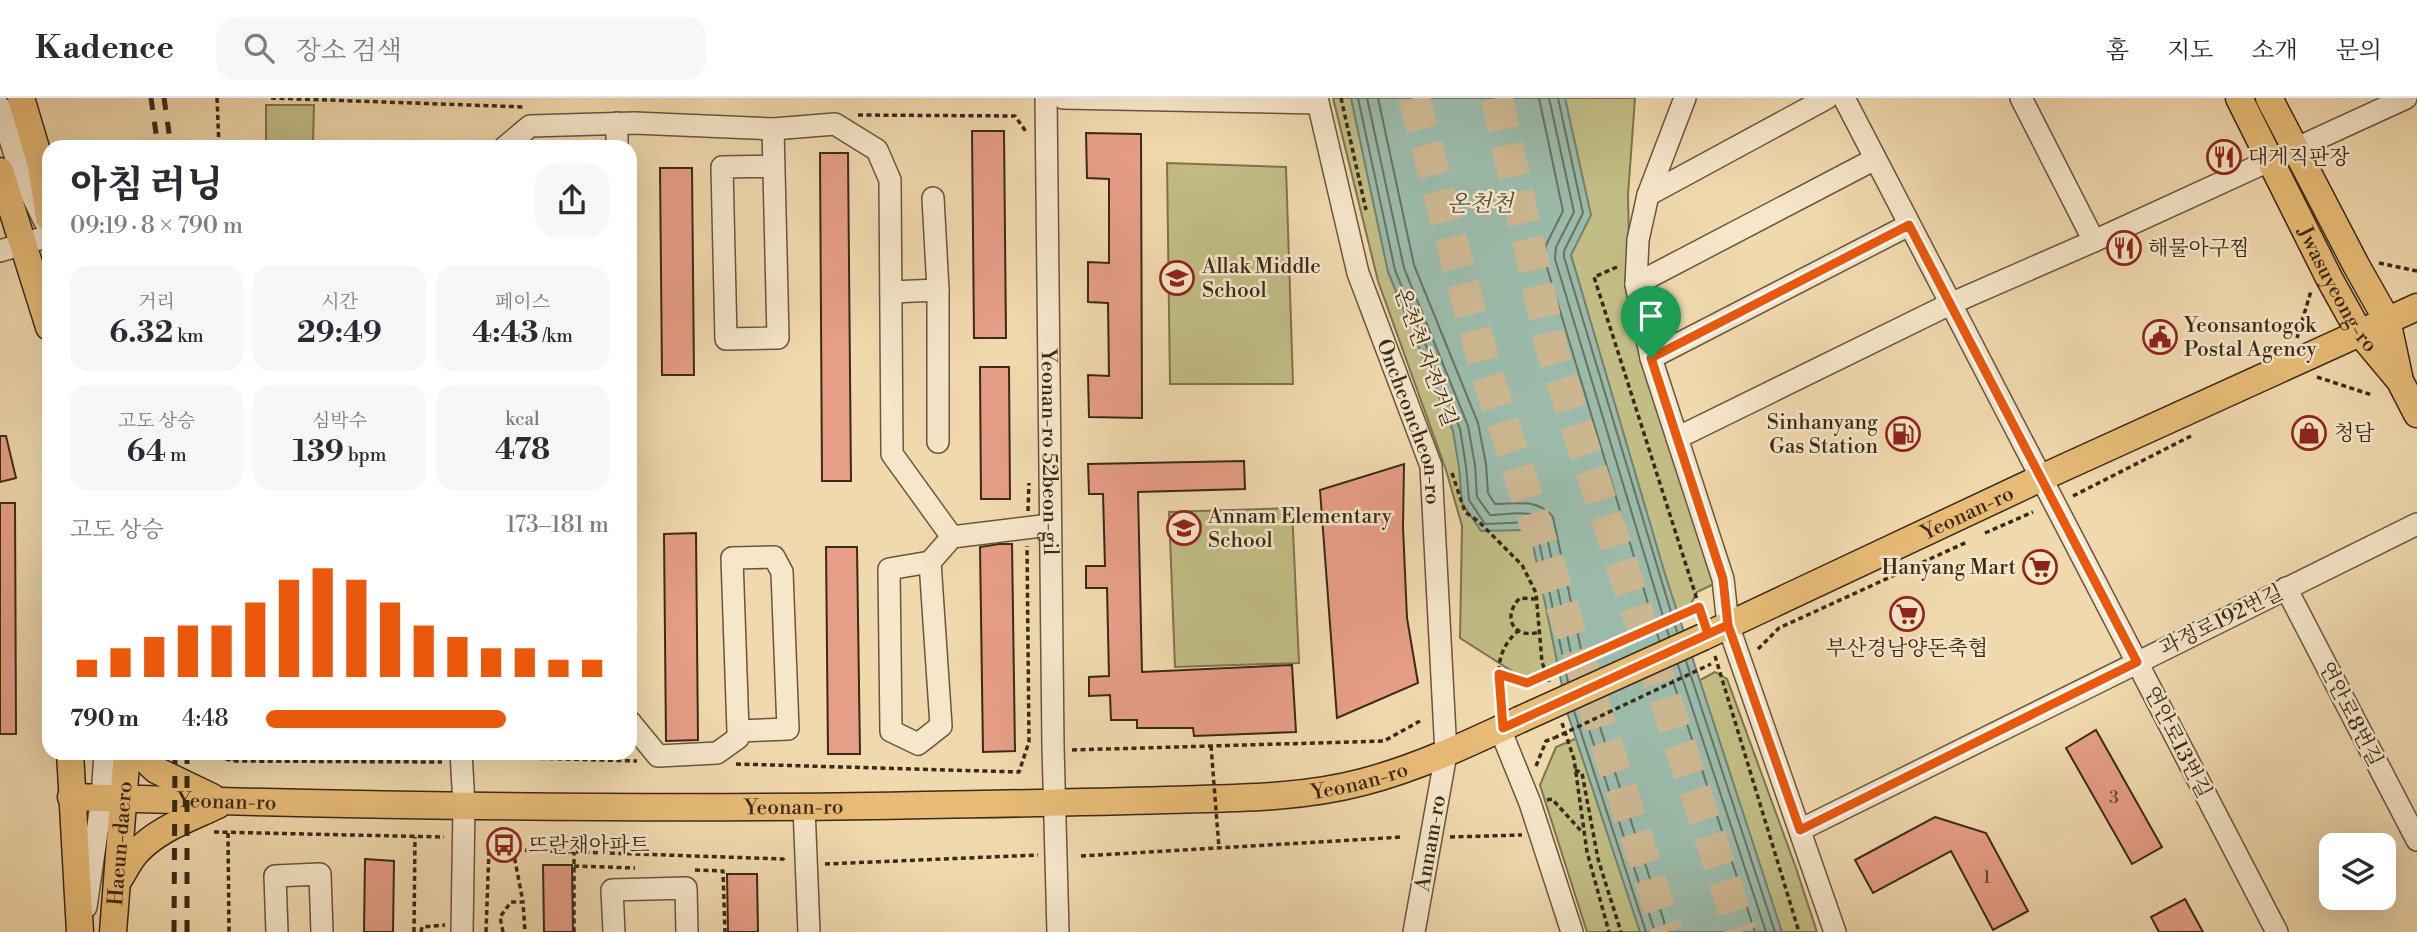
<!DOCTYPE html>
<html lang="ko">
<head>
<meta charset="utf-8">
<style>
  body { margin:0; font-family:"Libre Bodoni","Noto Serif KR",serif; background:#f7f7f7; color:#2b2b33; height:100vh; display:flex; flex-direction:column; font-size:26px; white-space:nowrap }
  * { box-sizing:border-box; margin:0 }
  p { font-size:23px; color:#7c7c81 }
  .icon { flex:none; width:38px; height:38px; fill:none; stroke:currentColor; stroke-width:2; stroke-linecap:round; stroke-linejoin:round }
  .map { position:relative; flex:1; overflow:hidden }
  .panel { position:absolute; left:42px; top:42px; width:595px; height:620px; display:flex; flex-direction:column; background:#fff; border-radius:21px; box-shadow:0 7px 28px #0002 }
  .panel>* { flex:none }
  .tools { position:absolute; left:2319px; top:735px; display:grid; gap:14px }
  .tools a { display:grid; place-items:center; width:77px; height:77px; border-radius:14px; background:#fff; box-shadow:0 7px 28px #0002; font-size:35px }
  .pin { position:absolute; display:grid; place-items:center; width:60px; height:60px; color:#fff; margin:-72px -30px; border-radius:50% 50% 50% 0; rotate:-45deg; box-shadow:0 0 7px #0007 }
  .pin .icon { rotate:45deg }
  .round { display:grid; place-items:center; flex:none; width:74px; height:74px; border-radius:21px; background:#f7f7f7 }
  .summary { display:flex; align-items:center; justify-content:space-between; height:119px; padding:0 28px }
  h1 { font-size:38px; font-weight:800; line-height:52px }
  .metrics { display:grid; grid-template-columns:repeat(3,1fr); gap:10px; height:119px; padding:7px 28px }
  .metrics div { display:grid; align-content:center; border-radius:18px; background:#f7f7f7; text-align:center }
  .metrics b { font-size:30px; font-weight:800 }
  .metrics small { font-size:19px; font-weight:400 }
  .metrics p { font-size:19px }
  .chart { height:196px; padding:14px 28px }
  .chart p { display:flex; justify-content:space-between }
  .chart svg { width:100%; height:126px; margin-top:7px; stroke:#ea580c; stroke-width:6 }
  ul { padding:0 28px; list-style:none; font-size:23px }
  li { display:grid; grid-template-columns:112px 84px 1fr; align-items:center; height:52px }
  li i { height:18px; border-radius:9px; background:#ea580c }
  header { display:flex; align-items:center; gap:42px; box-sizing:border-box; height:98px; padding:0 35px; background:#fff; border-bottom:2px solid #e1e1e2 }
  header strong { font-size:33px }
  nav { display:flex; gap:38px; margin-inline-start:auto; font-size:24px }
  .search { width:490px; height:63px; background:#f7f7f7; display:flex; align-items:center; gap:18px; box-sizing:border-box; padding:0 24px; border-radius:21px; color:#7c7c81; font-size:26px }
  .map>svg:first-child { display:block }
  .green { fill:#c2bd85; stroke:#7e744e; stroke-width:2 }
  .water { fill:#9bbaaa; stroke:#74806f; stroke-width:2 }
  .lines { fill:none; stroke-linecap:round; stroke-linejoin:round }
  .shore { stroke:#6a7260; stroke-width:2 }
  .building { fill:#e79e88; stroke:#3a2a17; stroke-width:2 }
  .highway-tunnel { stroke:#ccb690; stroke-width:32; stroke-dasharray:32 16; stroke-linecap:butt }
  .minor-casing { stroke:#68563d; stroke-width:24 }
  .major-casing { stroke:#3a2a17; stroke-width:29 }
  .path { stroke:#3a2a17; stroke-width:3.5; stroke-dasharray:5 3.5; stroke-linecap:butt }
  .minor { stroke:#f6e6ca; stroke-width:21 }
  .major { stroke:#e8bc77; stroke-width:26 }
  .rail { stroke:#3a2a17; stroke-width:5; stroke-dasharray:12 12; stroke-linecap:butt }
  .major-bridge-casing { stroke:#3a2a17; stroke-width:29; stroke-linecap:butt }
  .path-bridge { stroke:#3a2a17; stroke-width:3.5; stroke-dasharray:5 3.5; stroke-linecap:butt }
  .major-bridge { stroke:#e8bc77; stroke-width:26 }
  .route-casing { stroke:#fff; stroke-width:14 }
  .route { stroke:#ea580c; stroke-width:9 }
  .labels { text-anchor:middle; stroke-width:5; stroke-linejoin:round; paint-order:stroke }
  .number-label { font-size:18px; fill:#654733 }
  .poi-label { font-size:21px; fill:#3a2a17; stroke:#f6e6ca; text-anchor:start }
  .street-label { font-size:21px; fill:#3a2a17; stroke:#f6e6ca }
  .water-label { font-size:23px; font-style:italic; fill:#524e3c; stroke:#f6e6ca }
</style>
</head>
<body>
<header>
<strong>Kadence</strong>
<div class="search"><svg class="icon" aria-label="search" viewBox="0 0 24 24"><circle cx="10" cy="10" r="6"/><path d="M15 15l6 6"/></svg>장소 검색</div>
<nav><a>홈</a><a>지도</a><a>소개</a><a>문의</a></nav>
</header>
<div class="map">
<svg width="2417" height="834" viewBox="0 0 2417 834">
  <rect width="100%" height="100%" fill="#f1d9ae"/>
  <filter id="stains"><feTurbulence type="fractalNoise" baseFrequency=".00286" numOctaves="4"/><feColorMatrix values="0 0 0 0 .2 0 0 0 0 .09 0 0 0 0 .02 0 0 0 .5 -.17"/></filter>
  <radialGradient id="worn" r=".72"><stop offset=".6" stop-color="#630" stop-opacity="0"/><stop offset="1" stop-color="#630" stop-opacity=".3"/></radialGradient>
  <path class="green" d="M1333 0H1378L1540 421 1570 563 1533 582 1518 577 1460 540 1462 428 1446 372 1378 183Z
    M1516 0H1635L1628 97 1629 143 1625 188 1670 343 1716 485 1697 494 1691 506 1665 518Z
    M266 7H314L313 46 266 45Z
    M1167 65 1286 69 1293 286H1170Z
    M1292 410 1299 565 1175 569 1169 414Z
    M1715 574 1727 581 1796 770 1817 834H1739L1689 588Z
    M1584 637 1649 834H1587L1540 687 1556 649Z"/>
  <path class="water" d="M1351 0H1565L1591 117 1571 157 1665 476 1782 834H1640L1568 617 1530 432 1481 433 1462 405 1459 369 1453 333 1388 174Z"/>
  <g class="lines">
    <path class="shore" d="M1358 0 1395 172 1460 331 1466 368 1469 402 1485 426 1529 424 1536 429 1568 584
      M1367 0 1404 170 1468 328 1475 367 1477 399 1490 417C1507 417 1531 410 1544 424L1576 580
      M1378 0 1414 167 1478 325 1486 366 1488 395 1495 406C1516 406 1538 400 1553 419L1586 575
      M1539 0 1563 113 1546 147 1545 163 1659 542
      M1549 0 1574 114 1556 149 1555 161 1669 538
      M1558 0 1583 115 1564 153V159L1677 534
      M1686 563 1775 834
      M1678 567 1766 834
      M1669 571 1755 834
      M1592 605 1664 823 1665 834
      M1582 610 1655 834
      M1574 613 1646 834"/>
  </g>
  <path class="building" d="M972 33H1004L1006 240H974Z
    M1086 35 1141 36 1142 320 1089 319 1088 277 1109 278 1108 205 1088 204V164L1109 165V81L1087 80Z
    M820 55H848L851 383H822Z
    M660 70H692L694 277H662Z
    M980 269H1009L1010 401H981Z
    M0 338H6L16 380 0 384Z
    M1244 363 1245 391 1138 394 1142 574 1292 567 1296 634 1194 638 1193 630H1137V622H1111L1110 597 1089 598V579L1109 578 1107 490H1086V468H1105L1103 396H1089L1088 366Z
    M1404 366 1403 429 1407 520 1418 585 1337 620 1320 392Z
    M0 405H15L16 636H0Z
    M696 435 698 642 666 643 664 436Z
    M999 446H1012L1015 653 983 654 980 449Z
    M826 449H857L860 656H828Z
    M2096 632 2162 749 2132 766 2066 650Z
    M1935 719 1986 735 2028 813 1993 832 1951 753 1873 795 1855 762Z
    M365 761 394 763 393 834H364Z
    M543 767H572L573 834H544Z
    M727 776H757L758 834H728Z
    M2185 801 2203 834H2159L2151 819Z"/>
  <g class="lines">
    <path class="highway-tunnel" d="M1414 0 1484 266 1667 834
      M1497 0 1552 252 1741 834"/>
    <g class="minor-casing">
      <g id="minor">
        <path id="s1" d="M1046 0 1053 648 1058 834"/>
        <path d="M1063 0 1318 5"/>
        <path id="s2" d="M1317 0 1358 175 1431 368 1446 656 1414 834"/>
        <path d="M1685 0 1648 97 1638 142 1636 186 1651 260 1723 481 1728 527 1835 834"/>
        <path d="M1844 0 2277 834"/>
        <path d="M2021 0 2094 143"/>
        <path d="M0 9 20 73 45 124"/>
        <path d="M617 25V49"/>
        <path d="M773 31 778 240 726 241 722 69 774 68"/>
        <path d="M505 49 530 28 634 25 773 31 835 26 877 52 890 82 892 356 952 439"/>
        <path d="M1648 97 1827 0"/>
        <path d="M933 100 938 192"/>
        <path d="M0 153 49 138"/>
        <path d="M1636 186 1875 61"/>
        <path d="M891 194 938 192V344"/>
        <path d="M1651 260 1909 127"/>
        <path d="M1677 340 1950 206 2094 143 2406 0"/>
        <path d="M930 464 941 628 918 646 891 633 889 471 930 464 952 439 1050 427"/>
        <path d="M2286 490 2417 742"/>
        <path d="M630 624 658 658 717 655 738 640V633L732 460 774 459 782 474 788 631 738 633"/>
        <path d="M1500 631 1530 705 1572 834"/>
        <path d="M461 654 464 707 462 834"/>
        <path d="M804 709 809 834"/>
        <path d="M1800 732 2417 426"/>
        <path d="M86 809 102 700 105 654"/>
        <path d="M277 834 275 778 320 776 322 834"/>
        <path d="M614 834 612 792 686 790 687 834"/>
      </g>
    </g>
    <g class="major-casing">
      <g id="major">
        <path d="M21 0 41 67 49 120"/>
        <path id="s3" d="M2239 0 2329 180 2359 234 2400 283 2417 316"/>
        <path d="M2269 0 2356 167 2387 222 2399 278"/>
        <path d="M0 73 49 229"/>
        <path id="s4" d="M1703 539 2041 380 2417 209"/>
        <path d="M70 654 80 834"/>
        <path d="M137 654 156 672 212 699"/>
        <path id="s5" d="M71 699C338 707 605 712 872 708 970 706 1068 705 1166 702 1231 700 1299 701 1363 684 1417 670 1468 646 1519 622"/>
        <path d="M118 783C124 774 129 763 136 755 157 731 191 720 218 707"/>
        <path id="s6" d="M113 834 127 654"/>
      </g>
    </g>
    <path class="path" d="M217 0 219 49
      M271 0 525 9
      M1341 0 1366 112
      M858 17 1015 18 1027 35
      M2379 165 2417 173
      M1617 169 1594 179 1702 517
      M2297 240 2311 193
      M2317 279 2372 297
      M1452 375 1465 414 1478 423 1522 467 1536 495 1542 564 1549 584
      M2073 398 2191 338
      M1028 413 1029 385
      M1985 435 2033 414
      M1536 501 1520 500C1501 519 1514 542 1539 534
      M1758 551 1779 530 1967 444
      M1715 558 1799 834
      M1499 576 1527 585 1535 582
      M1501 607C1499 577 1493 555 1518 533
      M1562 625 1574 661 1587 754 1609 834
      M1072 652 1384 643 1420 623
      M201 654 233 663 442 664
      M233 654V663
      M489 659 637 663
      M736 666 1019 674 1029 644 1027 448
      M1536 668 1546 643 1554 640
      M1575 672 1582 675 1598 761 1621 834
      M1547 702 1552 701 1583 735
      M214 734 444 739
      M228 735 229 834
      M1450 739 1522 737
      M513 752 523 804
      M1081 758 1402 739
      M825 766 1038 757
      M574 768 635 770
      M695 772 723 773 725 834
      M414 834 415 739
      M421 834 422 829 445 827
      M486 834 489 751 783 761 785 765
      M503 834 500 819 511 804H523L525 834
      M574 834V754"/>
    <use href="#minor" class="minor"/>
    <use href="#major" class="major"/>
    <path class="rail" d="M151 0 158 49
      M164 0 171 49
      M174 834 175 654
      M187 834V654"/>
    <g class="major-bridge-casing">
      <path id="major-bridge" d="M1519 622 1703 539"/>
    </g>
    <path class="path-bridge" d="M1535 582 1699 509
      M1554 640 1711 566
      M1211 648 1219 750"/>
    <use href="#major-bridge" class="major-bridge"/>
  </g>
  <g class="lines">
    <g class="route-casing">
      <path id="route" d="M1651 260 1723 481 1728 527C1653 561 1578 595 1503 630L1499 576 1527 585 1699 509 1708 536 1728 527 1800 732 2137 564 1909 127 1651 260"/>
    </g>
    <use href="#route" class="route"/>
  </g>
  <defs>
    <g id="restaurant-ring" transform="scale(1.75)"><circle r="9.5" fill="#f6e6ca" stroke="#8f2418" stroke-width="1.5"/><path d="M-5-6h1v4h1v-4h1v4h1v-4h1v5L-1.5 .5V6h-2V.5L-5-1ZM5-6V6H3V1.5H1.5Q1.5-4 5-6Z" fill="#8f2418"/></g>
    <g id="school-ring" transform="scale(1.75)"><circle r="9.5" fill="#f6e6ca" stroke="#8f2418" stroke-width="1.5"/><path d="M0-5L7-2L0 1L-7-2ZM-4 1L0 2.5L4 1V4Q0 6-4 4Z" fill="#8f2418"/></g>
    <g id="civic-ring" transform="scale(1.75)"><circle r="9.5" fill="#f6e6ca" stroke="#8f2418" stroke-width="1.5"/><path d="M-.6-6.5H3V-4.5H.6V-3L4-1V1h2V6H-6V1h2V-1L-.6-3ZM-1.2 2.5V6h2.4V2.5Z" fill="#8f2418"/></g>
    <g id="shop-ring" transform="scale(1.75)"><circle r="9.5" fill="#f6e6ca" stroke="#8f2418" stroke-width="1.5"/><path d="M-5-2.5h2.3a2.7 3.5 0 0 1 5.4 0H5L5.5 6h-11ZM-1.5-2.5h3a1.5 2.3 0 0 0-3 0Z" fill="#8f2418"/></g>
    <g id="fuel-ring" transform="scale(1.75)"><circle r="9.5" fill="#f6e6ca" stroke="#8f2418" stroke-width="1.5"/><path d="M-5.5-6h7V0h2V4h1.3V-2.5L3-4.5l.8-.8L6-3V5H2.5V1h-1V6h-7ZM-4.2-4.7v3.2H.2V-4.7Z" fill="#8f2418"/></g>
    <g id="supermarket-ring" transform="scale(1.75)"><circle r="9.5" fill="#f6e6ca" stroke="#8f2418" stroke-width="1.5"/><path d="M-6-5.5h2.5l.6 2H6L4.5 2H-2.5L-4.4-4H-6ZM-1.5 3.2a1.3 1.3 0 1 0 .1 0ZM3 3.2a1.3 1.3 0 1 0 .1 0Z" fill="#8f2418"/></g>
    <g id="bus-ring" transform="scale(1.75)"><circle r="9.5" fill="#f6e6ca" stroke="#8f2418" stroke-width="1.5"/><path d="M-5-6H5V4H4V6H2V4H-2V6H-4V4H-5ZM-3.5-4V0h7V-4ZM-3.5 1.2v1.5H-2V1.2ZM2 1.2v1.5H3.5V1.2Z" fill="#8f2418"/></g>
  </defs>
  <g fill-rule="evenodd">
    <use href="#restaurant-ring" x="2224" y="59"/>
    <use href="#restaurant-ring" x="2124" y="150"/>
    <use href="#school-ring" x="1177" y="180"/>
    <use href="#civic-ring" x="2160" y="239"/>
    <use href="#shop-ring" x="2309" y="335"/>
    <use href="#fuel-ring" x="1903" y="336"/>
    <use href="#school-ring" x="1184" y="430"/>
    <use href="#supermarket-ring" x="2040" y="469"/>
    <use href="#supermarket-ring" x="1907" y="516"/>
    <use href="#bus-ring" x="504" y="747"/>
  </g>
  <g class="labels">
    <g class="number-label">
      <text x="2114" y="705">3</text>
      <text x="1987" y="785">1</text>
    </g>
    <g class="poi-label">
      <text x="2248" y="66">대게직판장</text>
      <text x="2148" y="157">해물아구찜</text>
      <text x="1202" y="175">Allak Middle<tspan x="1202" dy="24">School</tspan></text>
      <text x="2184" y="234">Yeonsantogok<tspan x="2184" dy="24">Postal Agency</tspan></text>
      <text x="1878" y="331" text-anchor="end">Sinhanyang<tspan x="1878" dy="24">Gas Station</tspan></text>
      <text x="2334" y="342">청담</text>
      <text x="1208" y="425">Annam Elementary<tspan x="1208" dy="24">School</tspan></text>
      <text x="2016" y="476" text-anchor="end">Hanyang Mart</text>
      <text x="1907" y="557" text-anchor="middle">부산경남양돈축협</text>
      <text x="528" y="754">뜨란채아파트</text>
    </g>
    <g class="street-label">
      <text dy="7" stroke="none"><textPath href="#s3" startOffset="215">Jwasuyeong-ro</textPath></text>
      <text transform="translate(1426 259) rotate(70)" y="7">온천천 자전거길</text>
      <text dy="7" stroke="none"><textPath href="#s2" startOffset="338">Oncheoncheon-ro</textPath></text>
      <text dy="7" stroke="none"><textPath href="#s1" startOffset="354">Yeonan-ro 52beon-gil</textPath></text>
      <text dy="7" stroke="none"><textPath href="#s4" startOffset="292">Yeonan-ro</textPath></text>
      <text transform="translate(2221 522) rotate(-26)" y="7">과정로192번길</text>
      <text transform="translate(2351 616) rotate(63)" y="7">연안로8번길</text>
      <text transform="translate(2178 644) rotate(63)" y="7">연안로13번길</text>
      <text dy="7" stroke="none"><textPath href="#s5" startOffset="1290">Yeonan-ro</textPath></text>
      <text dy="7" stroke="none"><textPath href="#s5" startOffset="156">Yeonan-ro</textPath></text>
      <text dy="7" stroke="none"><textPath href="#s5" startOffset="723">Yeonan-ro</textPath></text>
      <text dy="7" stroke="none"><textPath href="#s6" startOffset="89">Haeun-daero</textPath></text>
      <text transform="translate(1430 745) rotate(-80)" y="7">Annam-ro</text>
    </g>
    <g class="water-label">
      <text x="1480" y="113">온천천</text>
    </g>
  </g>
  <rect width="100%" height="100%" filter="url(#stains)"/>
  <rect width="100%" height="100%" fill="url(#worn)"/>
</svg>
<div class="tools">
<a><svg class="icon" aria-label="layers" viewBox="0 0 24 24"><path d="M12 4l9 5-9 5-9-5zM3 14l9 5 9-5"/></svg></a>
</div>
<div class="pin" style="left:1651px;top:260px;background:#1e9e55"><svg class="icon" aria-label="arrive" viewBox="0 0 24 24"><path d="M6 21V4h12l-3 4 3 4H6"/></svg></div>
<section class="panel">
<div class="summary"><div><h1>아침 러닝</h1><p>09:19 · 8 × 790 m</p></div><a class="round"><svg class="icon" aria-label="share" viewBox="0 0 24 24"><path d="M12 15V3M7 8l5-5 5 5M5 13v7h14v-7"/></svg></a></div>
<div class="metrics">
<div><p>거리</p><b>6.32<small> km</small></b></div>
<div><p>시간</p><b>29:49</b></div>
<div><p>페이스</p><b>4:43<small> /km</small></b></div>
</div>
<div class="metrics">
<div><p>고도 상승</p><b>64<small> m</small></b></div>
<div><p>심박수</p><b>139<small> bpm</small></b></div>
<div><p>kcal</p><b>478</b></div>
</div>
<div class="chart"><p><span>고도 상승</span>173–181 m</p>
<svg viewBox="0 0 160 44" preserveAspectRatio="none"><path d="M5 44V38M15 44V34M25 44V30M35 44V26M45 44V26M55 44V18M65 44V10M75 44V6M85 44V10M95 44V18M105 44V26M115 44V30M125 44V34M135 44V34M145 44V38M155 44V38"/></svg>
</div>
<ul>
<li><b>790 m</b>4:48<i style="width:70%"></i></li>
</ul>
</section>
</div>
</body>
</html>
